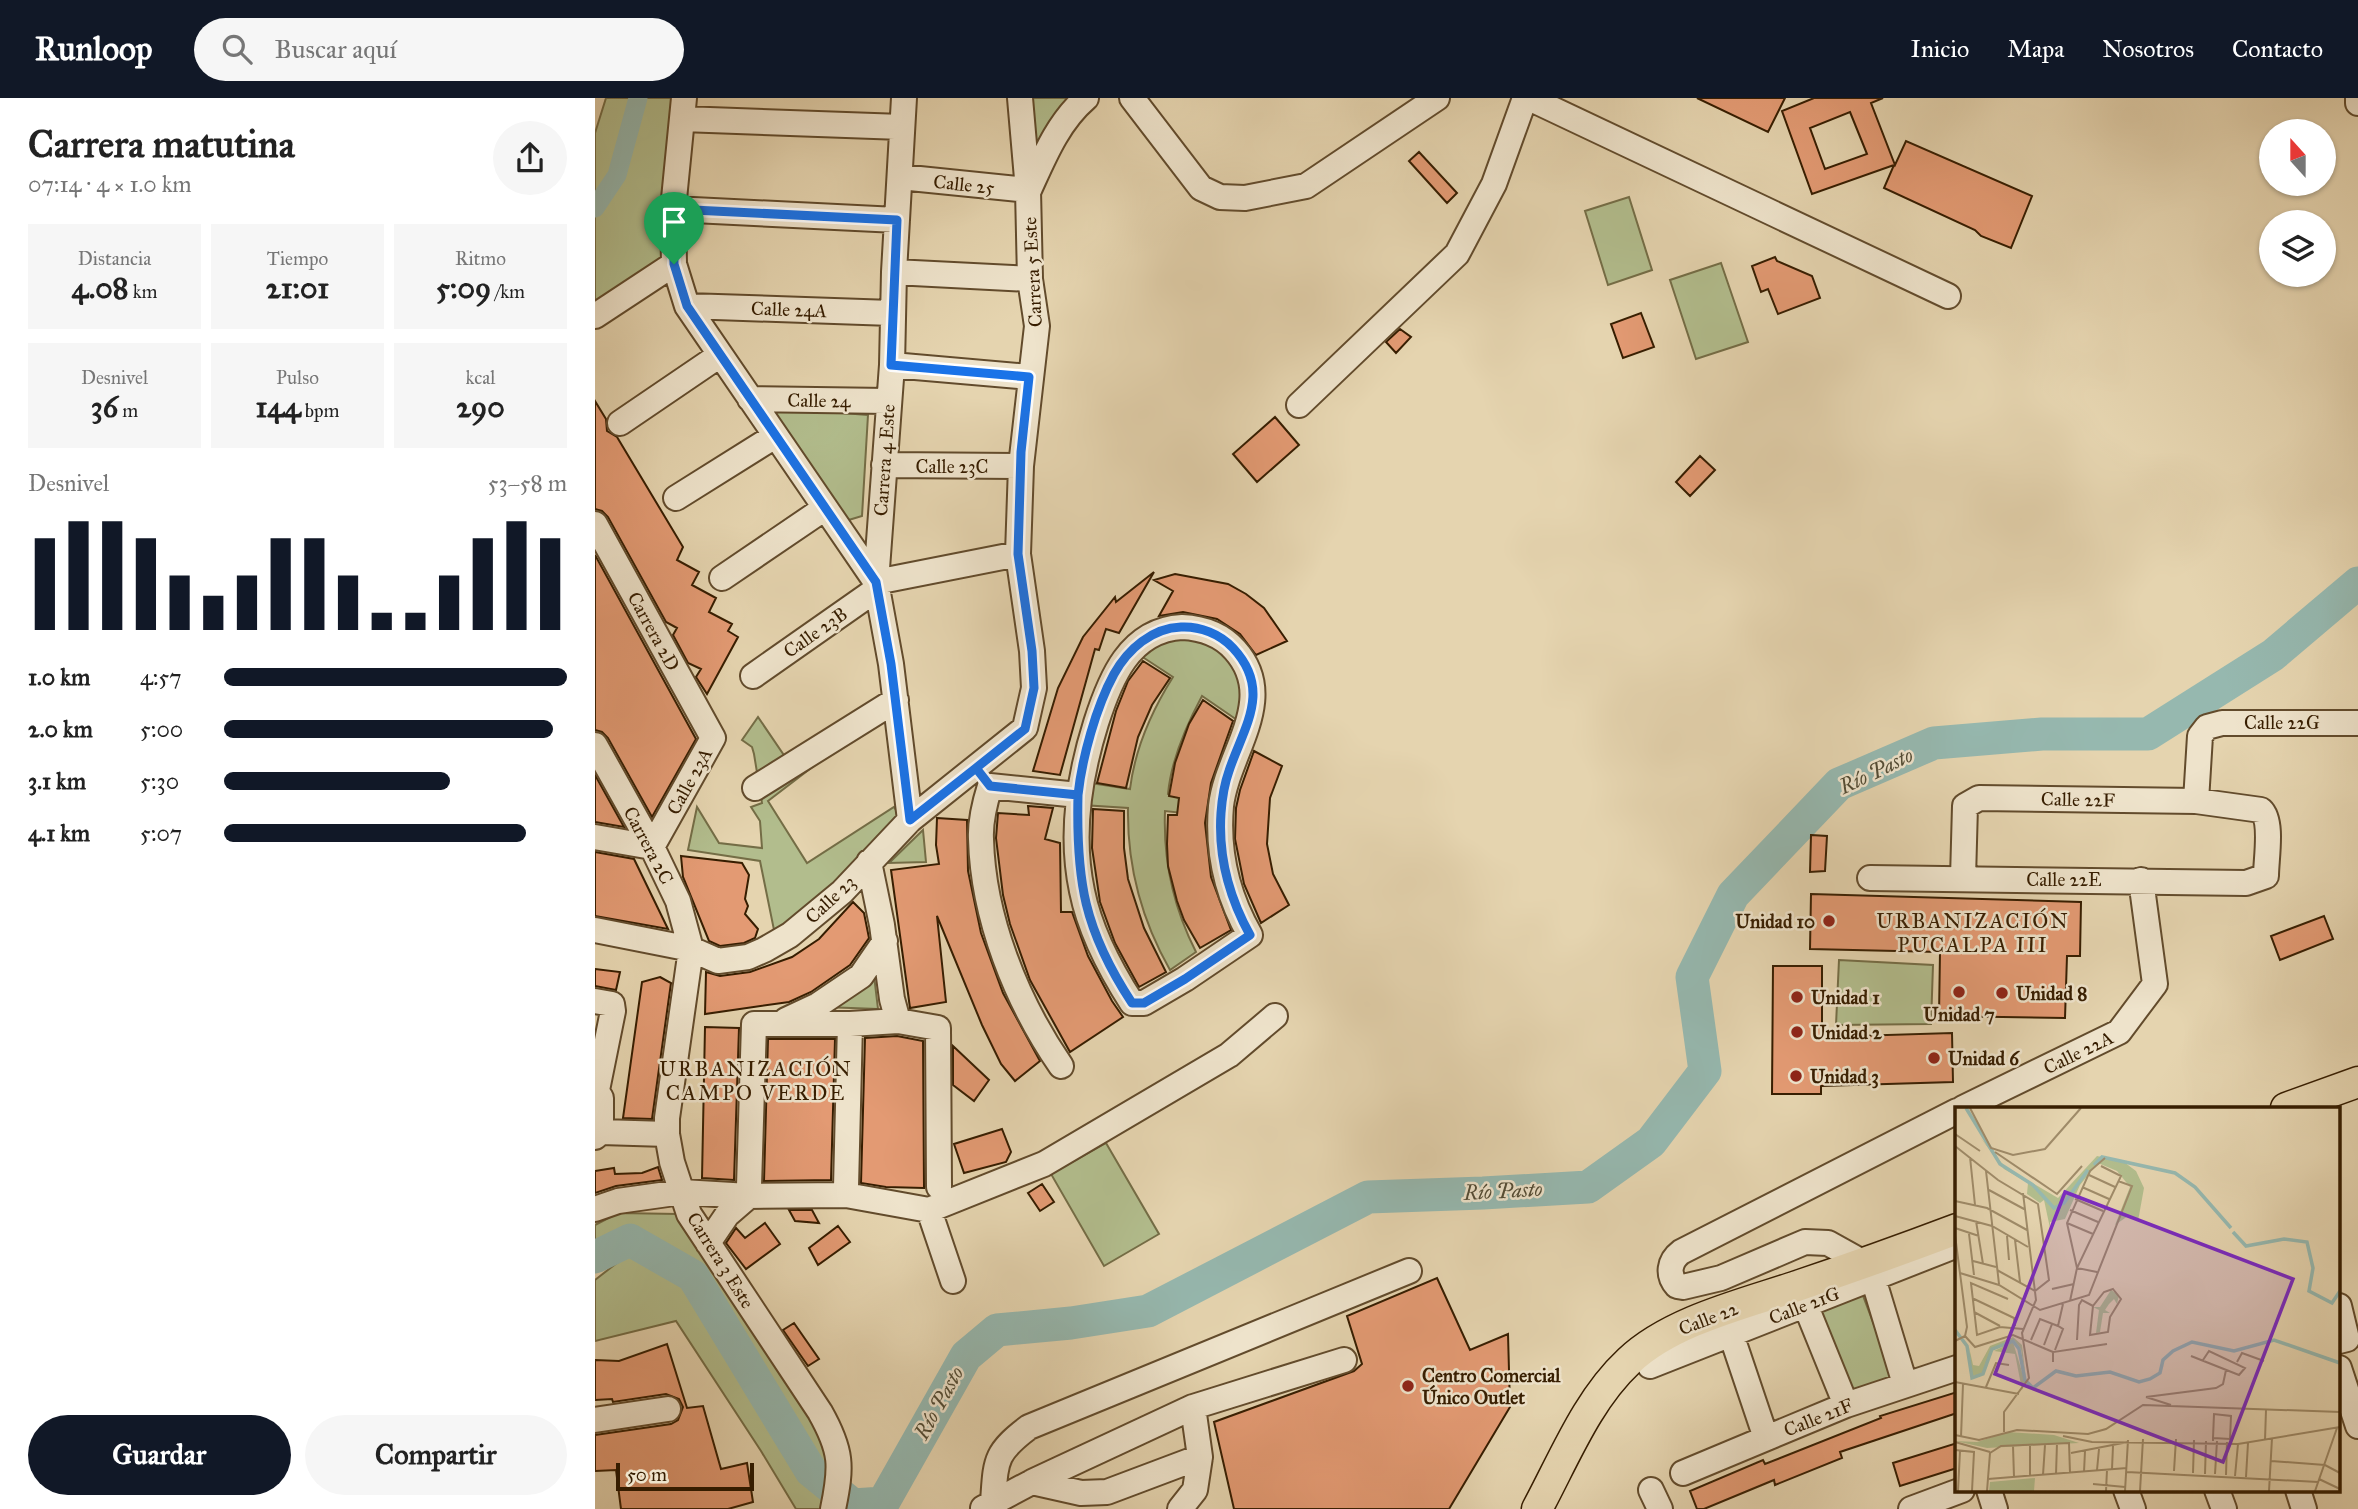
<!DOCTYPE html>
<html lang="es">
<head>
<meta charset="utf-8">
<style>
  body { margin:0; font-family:"IM FELL Great Primer",serif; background:#f6f6f6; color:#222; height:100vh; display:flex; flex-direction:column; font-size:26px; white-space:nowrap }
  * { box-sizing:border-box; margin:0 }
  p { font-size:23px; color:#767676 }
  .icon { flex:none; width:38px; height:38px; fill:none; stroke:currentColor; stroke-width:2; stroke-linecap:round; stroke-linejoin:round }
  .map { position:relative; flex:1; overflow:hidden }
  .sheet { display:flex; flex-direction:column; background:#fff; width:595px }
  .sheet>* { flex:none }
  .needle { width:46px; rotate:339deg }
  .buttons { position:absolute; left:1664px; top:21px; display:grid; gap:14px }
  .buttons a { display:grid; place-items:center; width:77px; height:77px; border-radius:50%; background:#fff; box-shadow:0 2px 5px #0004; font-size:35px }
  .scale { position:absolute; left:21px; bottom:18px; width:138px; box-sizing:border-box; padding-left:7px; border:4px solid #361d00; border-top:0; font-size:19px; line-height:24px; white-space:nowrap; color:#361d00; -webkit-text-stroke:5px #eee3cb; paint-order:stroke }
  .pin { position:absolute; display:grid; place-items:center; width:60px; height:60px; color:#fff; margin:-72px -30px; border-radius:50% 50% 50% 0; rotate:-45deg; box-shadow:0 0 7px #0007 }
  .pin .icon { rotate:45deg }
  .round { display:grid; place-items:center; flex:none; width:74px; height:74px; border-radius:37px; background:#f6f6f6 }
  .headline { display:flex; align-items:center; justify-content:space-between; height:119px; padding:0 28px }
  h1 { font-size:38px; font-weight:700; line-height:52px }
  .metrics { display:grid; grid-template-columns:repeat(3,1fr); gap:10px; height:119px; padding:7px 28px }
  .metrics div { display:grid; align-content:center; border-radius:0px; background:#f6f6f6; text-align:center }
  .metrics b { font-size:30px; font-weight:700 }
  .metrics small { font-size:19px; font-weight:400 }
  .metrics p { font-size:19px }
  .chart { height:196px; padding:14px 28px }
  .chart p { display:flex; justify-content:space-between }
  .chart svg { width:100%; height:126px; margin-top:7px; stroke:#111827; stroke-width:6 }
  .primary-button { display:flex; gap:14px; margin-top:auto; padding:14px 28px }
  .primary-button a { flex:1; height:80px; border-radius:42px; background:#111827; color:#fff; font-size:28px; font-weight:700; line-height:80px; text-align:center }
  .primary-button a+a { background:#f6f6f6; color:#222 }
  ul { padding:0 28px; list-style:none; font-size:23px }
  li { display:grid; grid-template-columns:112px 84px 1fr; align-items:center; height:52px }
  li i { height:18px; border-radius:9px; background:#111827 }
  header { display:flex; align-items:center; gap:42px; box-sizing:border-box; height:98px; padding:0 35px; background:#111827; color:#fff }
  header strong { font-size:33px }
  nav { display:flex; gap:38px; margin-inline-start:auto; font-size:24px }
  .search { width:490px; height:63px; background:#f6f6f6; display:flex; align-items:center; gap:18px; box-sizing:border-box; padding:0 24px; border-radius:38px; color:#767676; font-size:26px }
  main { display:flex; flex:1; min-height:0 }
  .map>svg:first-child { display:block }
  .green { fill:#b2bd8d; stroke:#746d46; stroke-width:2 }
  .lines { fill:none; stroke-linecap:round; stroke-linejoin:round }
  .canal { stroke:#96b8af; stroke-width:19 }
  .river { stroke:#96b8af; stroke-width:33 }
  .building { fill:#e39a73; stroke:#361d00; stroke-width:2; fill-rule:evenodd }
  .minor-casing { stroke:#624b2c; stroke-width:28 }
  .major-casing { stroke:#361d00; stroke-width:33 }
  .minor { stroke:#eee3cb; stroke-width:24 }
  .major { stroke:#e5d4af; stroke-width:30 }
  .route-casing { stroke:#fff; stroke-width:14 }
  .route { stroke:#1a73e8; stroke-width:9 }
  .poi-dot { fill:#8f2418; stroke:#eee3cb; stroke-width:2.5 }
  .labels { text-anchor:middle; stroke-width:5; stroke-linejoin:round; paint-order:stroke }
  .street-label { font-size:19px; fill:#361d00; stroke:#eee3cb }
  .poi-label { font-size:19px; font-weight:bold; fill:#361d00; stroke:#eee3cb; text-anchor:start }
  .water-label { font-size:21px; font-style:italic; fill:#534c35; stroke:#eee3cb }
  .neighbourhood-label { font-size:21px; letter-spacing:2px; fill:#361d00; stroke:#eee3cb }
  .inset-river { fill:none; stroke:#96b8af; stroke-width:3.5 }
  .inset-road { fill:none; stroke:#9f8b69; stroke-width:2 }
  .view { fill:#7b2cbf; fill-opacity:0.15; stroke:#7b2cbf; stroke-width:3.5 }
  .inset-edge { fill:none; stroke:#361d00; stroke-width:3.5 }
</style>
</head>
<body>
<header>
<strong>Runloop</strong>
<div class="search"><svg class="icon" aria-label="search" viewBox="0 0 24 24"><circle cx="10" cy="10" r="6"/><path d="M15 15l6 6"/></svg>Buscar aquí</div>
<nav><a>Inicio</a><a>Mapa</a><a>Nosotros</a><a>Contacto</a></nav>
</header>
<main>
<section class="sheet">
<div class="headline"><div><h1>Carrera matutina</h1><p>07:14 · 4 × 1.0 km</p></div><a class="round"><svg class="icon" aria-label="share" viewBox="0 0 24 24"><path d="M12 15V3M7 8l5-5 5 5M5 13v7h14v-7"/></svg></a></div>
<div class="metrics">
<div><p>Distancia</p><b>4.08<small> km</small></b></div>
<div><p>Tiempo</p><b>21:01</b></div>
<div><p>Ritmo</p><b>5:09<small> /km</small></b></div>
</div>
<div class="metrics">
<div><p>Desnivel</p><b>36<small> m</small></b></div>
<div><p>Pulso</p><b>144<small> bpm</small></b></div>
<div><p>kcal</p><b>290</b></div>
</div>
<div class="chart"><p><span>Desnivel</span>53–58 m</p>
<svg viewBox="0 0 160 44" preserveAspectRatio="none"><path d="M5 44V12M15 44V6M25 44V6M35 44V12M45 44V25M55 44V32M65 44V25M75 44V12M85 44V12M95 44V25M105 44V38M115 44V38M125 44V25M135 44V12M145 44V6M155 44V12"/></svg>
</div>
<ul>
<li><b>1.0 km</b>4:57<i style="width:100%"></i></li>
<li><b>2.0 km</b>5:00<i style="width:96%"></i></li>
<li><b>3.1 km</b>5:30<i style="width:66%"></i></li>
<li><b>4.1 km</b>5:07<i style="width:88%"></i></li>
</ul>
<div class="primary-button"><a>Guardar</a><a>Compartir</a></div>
</section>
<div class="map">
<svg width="1763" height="1411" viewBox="0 0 1763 1411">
  <rect width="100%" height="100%" fill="#e5d4af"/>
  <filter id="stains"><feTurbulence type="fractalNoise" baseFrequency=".00286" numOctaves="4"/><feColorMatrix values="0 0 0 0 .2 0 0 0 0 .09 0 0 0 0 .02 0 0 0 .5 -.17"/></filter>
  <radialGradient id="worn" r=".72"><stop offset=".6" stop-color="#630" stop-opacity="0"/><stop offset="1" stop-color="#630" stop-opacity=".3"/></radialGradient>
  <path class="green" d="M11 0H77L69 182 0 225V35Z
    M421 0H483L423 96Z
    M1034 99 1057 172 1013 187 990 113Z
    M1126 165 1153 244 1101 261 1075 182Z
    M171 309 273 317 267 418 247 424Z
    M585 537 625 549 647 582 645 624 607 598C591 628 576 662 573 696L618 703 616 718 570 713C568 764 578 809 601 854L575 872C546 821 532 769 533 710L487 707 489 684 535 691C540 650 556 614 578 579L543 556Z
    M284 618 173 703 212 765 299 709 308 723 221 816 179 832 165 763 93 752 102 709 124 745 167 750 165 723 156 709 167 705 159 656 157 649 147 642 163 619 195 666Z
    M328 732 331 764 294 765Z
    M1244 862 1338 867 1336 926 1241 927Z
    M278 869 283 911 229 909Z
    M511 1045 564 1136 509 1168 456 1076Z
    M23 1115 83 1116 228 1325 238 1371H224L108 1175 38 1132 0 1152V1127Z
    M41 1150 101 1188 144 1265 222 1390 234 1400 233 1411H201L166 1353 81 1223 0 1243V1182Z
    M1267 1195 1300 1283 1253 1301 1220 1212Z"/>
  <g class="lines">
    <path class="canal" d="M0 110 22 77 43 0"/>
    <path class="river" d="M0 1159 35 1142 98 1178 216 1373 258 1407 288 1405 371 1258 402 1232 476 1225 553 1213 773 1099 888 1095 993 1089 1056 1044 1110 973 1097 879 1138 797 1244 686 1339 645 1447 636H1553L1678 557 1763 485"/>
  </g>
  <path class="building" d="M1102 0H1190L1173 34Z
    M1219 0H1288L1276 5 1300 67 1311 43 1437 98 1416 150 1386 138 1380 132 1289 90 1299 67 1217 96 1187 13ZM1255 14 1272 56 1230 71 1215 30Z
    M824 54 862 95 852 105 814 63Z
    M1180 159 1182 163 1217 178 1225 200 1183 216 1173 191 1166 194 1157 168Z
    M1046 215 1059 249 1028 260 1016 226Z
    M805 231 816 239 801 255 791 244Z
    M0 303 11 321 12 333 22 339 88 449 82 462 104 474 97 487 121 500 114 514 137 526 133 533 143 539 112 596 101 579 106 571 93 565 78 537 82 530 71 524 13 419 7 413 0 411Z
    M680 319 704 347 662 384 638 356Z
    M1105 358 1120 372 1095 398 1081 384Z
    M0 457 101 641 57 719 13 640 7 634 0 632Z
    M559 474 524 535 511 531 504 552 500 551 465 677 438 673 463 590 488 539 520 499 521 504Z
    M580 476 633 486 651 496 669 510 692 543 661 557 645 536 622 521 588 514 564 518 578 493 559 482Z
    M548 563 575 580 557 607 543 639 531 690 502 685 521 613 533 583Z
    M608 602 638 623 616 685 610 725 616 779 636 832 605 850 589 822 582 803 573 768 572 746 573 717H582L584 700 574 698 580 665 594 626Z
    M659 653 687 668 675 700 672 746 678 776 694 807 666 825 649 786 640 741 641 710 645 692Z
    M0 677 29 729 0 724Z
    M433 708 458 710 450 741 465 745 466 814H477L493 858 517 903 528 919 475 954 435 882 415 826 408 797 401 740 403 715 434 717Z
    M498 711 529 713V750L533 781 549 830 571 874 544 889 520 845 505 804 497 750Z
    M342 720 372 722 373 773 386 835 408 895 445 963 420 983 406 966 387 927 342 818 351 904 315 910 296 772 344 766 341 747Z
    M1216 737 1232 738 1230 773 1215 774Z
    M0 754 39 761 73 831 0 818Z
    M86 758 147 765 154 777 150 801 153 808 150 816 163 831 160 840 149 845 125 848 114 843 88 779Z
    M1216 796 1486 804 1485 858H1472L1470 920 1344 918 1345 854 1215 851Z
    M258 804 269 815 274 840 255 867 216 894 194 904 110 916 111 874 125 878 155 874 197 859 224 841Z
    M1729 818 1738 841 1685 862 1676 838Z
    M1178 868H1227V939L1357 935 1358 984 1226 988V996H1177Z
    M0 871 25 874 21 892 0 888Z
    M65 879 76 885 57 1021 28 1020 47 884Z
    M110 929 144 930 139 1082 107 1080Z
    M302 938 328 943 329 1090 291 1089 266 1085 270 940Z
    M173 941H240L236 1082 169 1083Z
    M358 948 394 982 379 1003 358 987Z
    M407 1031 416 1054 411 1064 369 1075 359 1046Z
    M63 1069 67 1082 21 1088 0 1095V1073L19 1070 20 1076 47 1075Z
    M447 1086 459 1104 445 1113 433 1095Z
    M194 1112H217L224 1125 200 1123Z
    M170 1125 185 1146 151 1171 131 1145 141 1130 150 1140Z
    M243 1128 255 1144 223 1167 214 1150Z
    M842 1180 875 1252 913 1236 915 1309 854 1411H639L619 1324 759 1273 767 1266 752 1218Z
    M199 1225 224 1261 213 1268 188 1232Z
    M72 1246 92 1310 108 1308 126 1371 152 1365 158 1404 133 1411H26L21 1372 0 1373V1337L76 1326 83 1322 88 1309 84 1301 71 1296 18 1304 17 1301 0 1302V1262L24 1263Z
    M1362 1294V1315L1245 1354 1247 1360 1180 1387 1179 1382 1109 1411H1102L1095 1393 1168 1362 1170 1366 1286 1320 1285 1318Z
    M1362 1345V1370L1305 1388 1298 1365Z"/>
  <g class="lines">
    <g class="minor-casing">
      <path id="minor" d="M89 0 78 111 79 166 92 208 281 484 423 456
        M309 0 299 174 297 267 281 484 296 566 315 722
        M537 0 606 90 625 99 650 100 711 88 842 0
        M934 0 1353 198
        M1763 0V5
        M87 21 307 29
        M305 79 433 92
        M434 92C449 59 463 24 491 0
        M78 111 302 122
        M299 174 435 181
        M92 208 297 215
        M0 218 79 166
        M297 267 434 279
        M155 301 293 303
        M704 307 862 156 899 86 930 0
        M25 325 125 257
        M289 367 426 368
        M81 400 180 338
        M0 426 118 640 57 749 0 739
        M127 480 230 410
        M587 529C607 530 626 536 640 552 684 601 632 655 626 708 622 754 632 797 655 837L590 881 549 905H537C515 871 495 833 487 793 475 737 484 679 501 625 515 581 534 532 587 529Z
        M158 578 282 491
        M0 647 57 749 83 803 96 851 72 1020V1036L77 1064 94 1116 225 1314C247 1353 247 1368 238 1411
        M160 690 301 602
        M1601 703 1605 638 1612 629 1627 625H1763
        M274 764 287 827 297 901 303 923
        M1275 780 1651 785 1671 778C1671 761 1678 723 1666 712L1601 703 1384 700 1370 708 1368 780
        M0 832 96 851 123 863 153 859 169 852 195 837 247 794 315 722 430 630 439 590 437 553 423 456 426 368 442 228 435 181 433 92 425 0
        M0 903 17 906 18 913 2 992
        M191 922 223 907 266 878 290 843
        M466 968C421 903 388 819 386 741 385 723 390 704 395 688L483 697
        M0 991 6 1000V1034
        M1368 1010 1524 934 1560 886 1546 782
        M0 1039 6 1034 72 1036
        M154 1088 159 926H255L303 923 343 930 344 1089
        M251 1089 255 926
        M0 1111 23 1103 87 1094 154 1098 251 1097 334 1112
        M113 1145 132 1117 154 1098
        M1269 1165 1233 1145 1210 1144 1126 1180 1088 1189 1082 1188C1072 1177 1074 1163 1086 1154L1362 1013
        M1278 1180 1310 1286
        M358 1183 334 1112 449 1066 634 957 680 918
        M1210 1206 1251 1307
        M1744 1208 1752 1241 1744 1243
        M1136 1236 1171 1340
        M1055 1268 1362 1147
        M1744 1270 1763 1328
        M0 1322 73 1311
        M1088 1375 1251 1307 1362 1270
        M437 1384 486 1395 512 1394 605 1359
        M1056 1392 1065 1411
        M1394 1392 1400 1411
        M1531 1392 1538 1411
        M1622 1392 1629 1411
        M1703 1392 1709 1411
        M398 1404C401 1363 399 1355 434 1329L814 1173
        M388 1410 437 1384 598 1309 749 1262
        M585 1411 600 1392 605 1359 598 1309
        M1316 1411 1367 1392"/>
    </g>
    <g class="major-casing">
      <path id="major" d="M1691 1010 1763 984
        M942 1411C969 1361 992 1302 1034 1263 1076 1223 1149 1206 1202 1188 1256 1170 1309 1151 1362 1131"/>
    </g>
    <use href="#minor" class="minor"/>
    <use href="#major" class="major"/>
  </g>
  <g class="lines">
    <g class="route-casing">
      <path id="route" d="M79 166 92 208 281 484 296 566 315 722 381 670 395 688 483 697C481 783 489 832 537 905H549L590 881 655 837C634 799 623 759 626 715 627 701 629 687 634 673 648 630 678 593 638 550 625 536 605 528 586 529 557 530 533 551 519 576 501 609 487 660 483 697L395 688 381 670 430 631 439 590 437 553 423 456 426 354 434 279 296 267 302 122 78 111 79 166"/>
    </g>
    <use href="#route" class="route"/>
  </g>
  <g class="poi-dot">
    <circle cx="1234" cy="823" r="7"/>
    <circle cx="1364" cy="894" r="7"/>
    <circle cx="1407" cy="895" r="7"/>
    <circle cx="1202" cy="899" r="7"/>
    <circle cx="1202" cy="934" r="7"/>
    <circle cx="1339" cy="960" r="7"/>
    <circle cx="1201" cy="978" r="7"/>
    <circle cx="813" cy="1288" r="7"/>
  </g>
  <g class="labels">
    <g class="street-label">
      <text transform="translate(369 86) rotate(6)" y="7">Calle 25</text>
      <text transform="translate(437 174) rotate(-93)" y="7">Carrera 5 Este</text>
      <text transform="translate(194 211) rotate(2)" y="7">Calle 24A</text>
      <text transform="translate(224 302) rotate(1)" y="7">Calle 24</text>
      <text transform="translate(289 362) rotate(-86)" y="7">Carrera 4 Este</text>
      <text x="357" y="375">Calle 23C</text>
      <text transform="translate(59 533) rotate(61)" y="7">Carrera 2D</text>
      <text transform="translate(220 534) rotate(-35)" y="7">Calle 23B</text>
      <text x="1687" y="631">Calle 22G</text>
      <text transform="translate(94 683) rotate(-61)" y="7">Calle 23A</text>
      <text transform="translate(1483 701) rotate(1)" y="7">Calle 22F</text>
      <text transform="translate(54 747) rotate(62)" y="7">Carrera 2C</text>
      <text x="1469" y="788">Calle 22E</text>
      <text transform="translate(235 801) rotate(-43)" y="7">Calle 23</text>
      <text transform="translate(1483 954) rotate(-26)" y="7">Calle 22A</text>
      <text transform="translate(126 1162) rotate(58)" y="7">Carrera 3 Este</text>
      <text transform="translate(1209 1207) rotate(-21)" y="7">Calle 21G</text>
      <text transform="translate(1113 1220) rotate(-21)" y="7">Calle 22</text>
      <text transform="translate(1223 1319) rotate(-22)" y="7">Calle 21F</text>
    </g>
    <g class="poi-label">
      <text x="1220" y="830" text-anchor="end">Unidad 10</text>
      <text x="1421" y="902">Unidad 8</text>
      <text x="1216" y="906">Unidad 1</text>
      <text x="1364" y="923" text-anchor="middle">Unidad 7</text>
      <text x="1216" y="941">Unidad 2</text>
      <text x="1353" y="967">Unidad 6</text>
      <text x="1215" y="985">Unidad 3</text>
      <text x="827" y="1284">Centro Comercial<tspan x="827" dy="22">Único Outlet</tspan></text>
    </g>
    <g class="water-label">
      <text transform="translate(1281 673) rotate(-26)" y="7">Río Pasto</text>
      <text transform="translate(908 1093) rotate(-3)" y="7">Río Pasto</text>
      <text transform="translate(344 1305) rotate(-61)" y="7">Río Pasto</text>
    </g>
    <g class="neighbourhood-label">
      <text x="1378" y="830">URBANIZACIÓN<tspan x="1378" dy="24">PUCALPA III</tspan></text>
      <text x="161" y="978">URBANIZACIÓN<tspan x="161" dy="24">CAMPO VERDE</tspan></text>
    </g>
  </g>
  <g transform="translate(1360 1009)">
    <rect width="385" height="385" fill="#e5d4af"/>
    <path d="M25 30 50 60 103 91 142 49 169 55 181 64 189 81 183 114 173 109 160 118 175 80 162 64 143 56 125 78 110 112 95 115V121L89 93 85 96 72 87 73 76 49 62ZM156 183 164 188 162 197 159 192 154 197 150 203 155 206H148L145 225 141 226 144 203 138 200H145ZM58 230 67 238 71 273 66 242 59 233 37 241 28 267 17 269 14 240 18 258 24 259 35 239ZM58 235 70 275 67 283 60 247 39 244ZM53 325 99 328 124 336 32 341 0 334 22 335ZM80 371 79 384H34L35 375Z" fill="#b2bd8d"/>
    <path class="inset-river" d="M11 1 45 57 78 78 99 101 109 96 133 63M139 58 147 50 220 66 240 80 276 121M278 125 291 139 329 132 352 135 358 161 354 184 377 196 385 184M0 223 12 239 17 271 28 267 37 242 58 234 64 242 70 273 78 281 101 264 121 269 155 265 184 275 195 272 205 266 208 253 218 244 237 235 279 244 319 233 385 256"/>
    <path class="inset-road" d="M15 1 36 41 58 48 90 42 126 1M0 27 25 44M0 39 43 73 83 97 94 173 80 184 42 163M40 45 102 87 127 59M15 50 20 98M31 64 44 177M134 68 160 80M127 80 154 92M34 83 69 102M120 92 148 104M0 94 32 101 72 123M115 103 143 115M0 109 37 119 73 140M21 114 28 157M112 116 138 127M0 121 24 129M14 127 19 168M0 128 12 220 10 229 0 234M52 129 54 153M60 133 65 175M18 154 41 160M142 165 122 161 112 116 135 64 150 51M5 166 44 178 85 203 134 188 177 79 163 74M97 182 119 177M158 182 166 192 155 210 153 225 135 228 138 199 149 185ZM17 191 59 211 60 219M53 192 16 176 22 228 45 220 68 222M115 194 122 161 166 69 146 59M19 205 45 219M103 219 108 197M10 229 20 240 58 228 98 245M76 233 85 212 103 219 108 222 100 243M122 233 124 198 127 193 138 199M89 238 97 217M236 249 284 268 290 261 254 244 248 253M98 255V245L152 237M282 255 287 246 309 254M0 275 64 287M31 280 41 256 54 258M191 290 261 281 268 277 271 263M191 290 216 298M49 325V305L74 271 67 226 81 193 68 86M0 328 24 333 62 323 133 327 151 322 188 298 385 305M108 329 137 335 283 337 385 320M6 330 8 277M258 331 275 332 276 309 259 307 258 331V334M310 333 311 303M0 335 35 345M58 339 59 370M0 343 19 345 17 384M35 346 46 339 114 336 115 366M116 346 173 335M316 354 370 358 385 366M157 362 158 339M142 363 144 342M219 364 221 332M129 365 130 344M172 365 363 375M238 366 239 333M101 367 102 336M250 367 251 334M260 367 262 334M88 368 90 338M271 368 272 335M75 369V339M280 369 283 337M291 370 293 336M33 372 172 361M364 372 385 382M138 377 170 380M3 384 5 344M32 384 35 346M151 384 152 363M170 384 173 333M185 384 188 332M314 384 317 331M360 384 382 321"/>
    <path class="view" d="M110 85 338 172 268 355 40 267Z"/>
    <rect width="385" height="385" class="inset-edge"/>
  </g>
  <rect width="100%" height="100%" filter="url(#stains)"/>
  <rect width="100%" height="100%" fill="url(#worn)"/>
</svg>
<div class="buttons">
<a><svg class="needle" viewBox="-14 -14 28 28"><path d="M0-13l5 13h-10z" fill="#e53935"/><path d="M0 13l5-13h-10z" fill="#767676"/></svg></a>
<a><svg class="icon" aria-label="layers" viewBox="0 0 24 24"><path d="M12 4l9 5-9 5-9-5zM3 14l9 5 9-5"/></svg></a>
</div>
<div class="scale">50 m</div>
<div class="pin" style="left:79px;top:166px;background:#1e9e55"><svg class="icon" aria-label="arrive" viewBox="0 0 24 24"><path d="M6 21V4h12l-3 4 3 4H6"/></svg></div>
</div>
</main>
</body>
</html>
